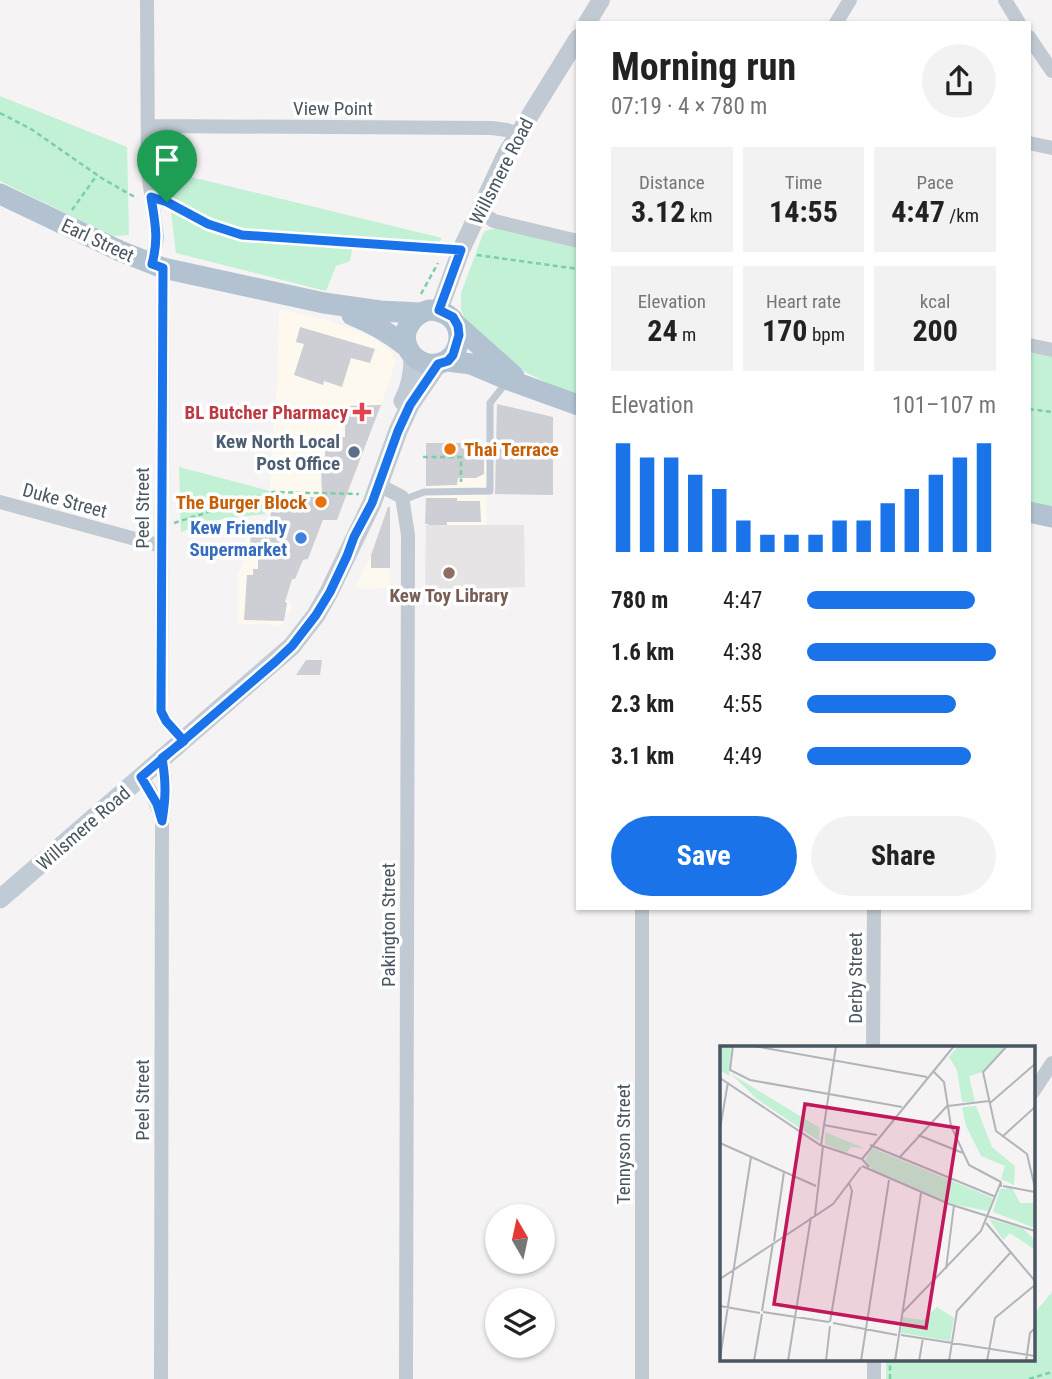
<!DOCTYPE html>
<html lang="en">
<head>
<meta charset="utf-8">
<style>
  body { margin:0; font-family:"Roboto Condensed",sans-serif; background:#f2f2f2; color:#222; height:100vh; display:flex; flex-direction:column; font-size:26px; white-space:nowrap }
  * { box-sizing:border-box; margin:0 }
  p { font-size:23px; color:#767676 }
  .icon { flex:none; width:38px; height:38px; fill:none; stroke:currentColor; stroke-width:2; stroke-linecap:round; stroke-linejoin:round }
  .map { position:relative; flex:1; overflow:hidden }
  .drawer { position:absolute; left:576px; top:21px; width:455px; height:889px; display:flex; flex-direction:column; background:#fff; border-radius:0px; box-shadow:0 2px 5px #0004 }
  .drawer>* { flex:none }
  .needle { width:46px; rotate:351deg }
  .buttons { position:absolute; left:485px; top:1204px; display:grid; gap:14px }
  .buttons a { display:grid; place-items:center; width:70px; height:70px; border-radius:50%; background:#fff; box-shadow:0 2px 5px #0004; font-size:35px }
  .pin { position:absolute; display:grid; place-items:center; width:60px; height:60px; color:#fff; margin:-72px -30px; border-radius:50% 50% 50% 0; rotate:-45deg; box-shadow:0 0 7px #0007 }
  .pin .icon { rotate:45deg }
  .round { display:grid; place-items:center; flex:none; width:74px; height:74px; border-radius:37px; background:#f2f2f2 }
  .summary { display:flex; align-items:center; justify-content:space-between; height:119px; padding:0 35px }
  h1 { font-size:38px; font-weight:700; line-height:52px }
  .figures { display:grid; grid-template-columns:repeat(3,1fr); gap:10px; height:119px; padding:7px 35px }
  .figures div { display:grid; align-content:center; border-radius:0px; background:#f2f2f2; text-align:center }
  .figures b { font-size:30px; font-weight:700 }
  .figures small { font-size:19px; font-weight:400 }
  .figures p { font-size:19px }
  .chart { height:196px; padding:14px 35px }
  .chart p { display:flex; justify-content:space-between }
  .chart svg { width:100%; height:126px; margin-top:7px; stroke:#1a73e8; stroke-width:6 }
  .action { display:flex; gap:14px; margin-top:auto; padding:14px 35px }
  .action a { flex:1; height:80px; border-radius:42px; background:#1a73e8; color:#fff; font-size:28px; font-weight:700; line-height:80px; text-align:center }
  .action a+a { background:#f2f2f2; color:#222 }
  ul { padding:0 35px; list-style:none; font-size:23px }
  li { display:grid; grid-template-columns:112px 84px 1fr; align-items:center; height:52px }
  li i { height:18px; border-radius:9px; background:#1a73e8 }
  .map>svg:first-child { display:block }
  .commercial { fill:#fdf9ef }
  .education { fill:#e6e4e5 }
  .green { fill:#c3f1d5 }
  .building { fill:#cdcfd5 }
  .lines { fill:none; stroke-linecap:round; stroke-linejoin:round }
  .path { stroke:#7ad0a6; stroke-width:2.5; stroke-dasharray:5 3.5; stroke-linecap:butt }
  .service { stroke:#c1cad2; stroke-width:7 }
  .minor { stroke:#c1cad2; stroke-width:14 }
  .tertiary { stroke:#c1cad2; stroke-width:18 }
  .secondary { stroke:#c1cbd6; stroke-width:19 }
  .primary { stroke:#b3c2d1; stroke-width:21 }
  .route-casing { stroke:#fff; stroke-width:14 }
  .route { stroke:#1a73e8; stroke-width:9 }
  .health-dot { fill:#e0444e; stroke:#fff; stroke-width:2.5 }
  .food-dot { fill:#e8710a; stroke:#fff; stroke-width:2.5 }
  .service-dot { fill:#5c6f8a; stroke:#fff; stroke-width:2.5 }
  .shop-dot { fill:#3f7fe0; stroke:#fff; stroke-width:2.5 }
  .education-dot { fill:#8d6e63; stroke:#fff; stroke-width:2.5 }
  .labels { text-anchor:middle; stroke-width:7; stroke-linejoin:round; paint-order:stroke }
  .street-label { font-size:19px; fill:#4a5661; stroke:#fff }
  .health-label { font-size:19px; font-weight:bold; fill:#be3a42; stroke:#fff; text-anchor:end }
  .service-label { font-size:19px; font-weight:bold; fill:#4e5e75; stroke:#fff; text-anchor:end }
  .food-label { font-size:19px; font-weight:bold; fill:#c56008; stroke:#fff; text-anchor:start }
  .shop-label { font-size:19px; font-weight:bold; fill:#366cbe; stroke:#fff; text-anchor:end }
  .education-label { font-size:19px; font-weight:bold; fill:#785e54; stroke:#fff }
  .inset-road { fill:none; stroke:#b1b4b9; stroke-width:2 }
  .view { fill:#c2185b; fill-opacity:0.15; stroke:#c2185b; stroke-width:3.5 }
  .inset-edge { fill:none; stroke:#4a5661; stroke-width:3.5 }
</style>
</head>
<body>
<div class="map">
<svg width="1052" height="1379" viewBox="0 0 1052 1379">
  <rect width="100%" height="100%" fill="#f5f3f3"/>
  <path class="commercial" d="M279 309 331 321 373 337 390 351 396 361 373 428 337 520H324L308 559 303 560 300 569H297L294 579H292L284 598 292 603 290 613H286L284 621 280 627 267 624H238V573L245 560V525L268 523 273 430 277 387Z
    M426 443H486L487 525H426Z
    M383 522H390V588L355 589 371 555Z"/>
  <path class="education" d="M426 525H524L525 587 425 591Z"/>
  <path class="green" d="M0 96 127 147 129 235 112 236 0 181Z
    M166 171 442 238 434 249 353 245 350 261 336 266 326 291 176 253Z
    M496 228 577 247V397L527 373 504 356 470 326 464 317 461 309V293L483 234 485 231Z
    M1029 352 1052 357V508L1029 502Z
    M179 467 270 491 265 514 222 519 181 532Z
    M1052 1292V1379H886V1360H1033V1315Z"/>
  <path class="building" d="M300 327 375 349 370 363 351 358 342 387 324 381 323 385 294 375 304 344 296 342Z
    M497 404 553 417V495L495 494Z
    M381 405 337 520H323L308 559 303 560 295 579H292L285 602 287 603 284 621 244 620 247 575H253V569H258V548L250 547 251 527H270L271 507H297V497H322L321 469H325V448H329V437H345V406Z
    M426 443H484V474L476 478H458L457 485 426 486Z
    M426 498H457V501H480L481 522H447V525H428V524H425Z
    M388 507H390V568H371V555Z
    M306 660H322L320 675H296Z"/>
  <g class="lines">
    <path class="path" d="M0 113 31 129 103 179 133 196H137
      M168 202 208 224 241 235 305 241 443 248
      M72 210 97 175
      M477 255 578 269
      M421 294 438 263
      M1029 409 1052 412
      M423 457H461V482
      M174 523 271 492 359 494
      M890 1379V1360
      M1029 1379 1052 1372"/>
    <path class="service" d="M403 500 424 492 490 491V403L506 383"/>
    <path class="minor" d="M147 0 148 172 157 237 152 264
      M1005 0 1019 23
      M836 23 850 0
      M1029 37 1052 71
      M148 126 492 128 507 130 518 134
      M1029 143 1052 148
      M480 212 494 221 578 241
      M163 268 161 711 166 721 184 741
      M1029 345 1052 350
      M379 485 402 497 408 535 406 1379
      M0 502 161 546
      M141 777 151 792 161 816
      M873 1048 874 908
      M1033 1092 1052 1063
      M874 1360V1379
      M161 1379 162 821C166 797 166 782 162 758
      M642 1379V908"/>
    <path class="tertiary" d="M587 23 601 0
      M439 310 461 250 506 154 578 38"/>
    <path class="secondary" d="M403 401C411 387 413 373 413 357
      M0 899 292 646 316 615 329 592 372 503 398 431 410 405 438 364"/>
    <path class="primary" d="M0 194 120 251 163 268 324 303 380 311 420 313
      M429 310C473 311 465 369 428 364 420 362 414 358 410 352 398 334 411 315 429 310Z
      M352 315C372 323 390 333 407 347
      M458 326 514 376
      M448 361 471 364 509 380 578 405
      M1029 512 1052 517"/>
  </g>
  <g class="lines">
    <g class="route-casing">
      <path id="route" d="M167 202 151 197C155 223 159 238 152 264L163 268 161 711 166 721 184 741 162 758C166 782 166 797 162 821L157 804 141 777 275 662 292 646 316 615 330 592 347 556 354 537 372 503 398 431 410 405 438 364 448 361 453 355 459 335 458 326 453 317 439 310 461 250 242 235 208 224 167 202"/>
    </g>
    <use href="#route" class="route"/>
  </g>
  <path class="health-dot" d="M358.5 401.5h7v7h7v7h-7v7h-7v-7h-7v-7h7z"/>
  <g class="food-dot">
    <circle cx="450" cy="449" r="7"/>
    <circle cx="321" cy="502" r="7"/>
  </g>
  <circle class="service-dot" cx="354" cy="452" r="7"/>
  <circle class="shop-dot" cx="301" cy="538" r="7"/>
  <circle class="education-dot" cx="449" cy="573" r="7"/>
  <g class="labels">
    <g class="street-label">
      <text x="333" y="115">View Point</text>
      <text transform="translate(501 171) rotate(-63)" y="7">Willsmere Road</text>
      <text transform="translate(98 240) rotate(25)" y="7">Earl Street</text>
      <text transform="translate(65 500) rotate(15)" y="7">Duke Street</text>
      <text transform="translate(142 508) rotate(-90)" y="7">Peel Street</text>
      <text transform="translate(83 828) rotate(-41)" y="7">Willsmere Road</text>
      <text transform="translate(388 925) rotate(-90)" y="7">Pakington Street</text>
      <text transform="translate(855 978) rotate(-90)" y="7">Derby Street</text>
      <text transform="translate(142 1100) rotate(-90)" y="7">Peel Street</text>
      <text transform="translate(623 1144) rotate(-90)" y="7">Tennyson Street</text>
    </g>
    <g class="health-label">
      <text x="348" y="419">BL Butcher Pharmacy</text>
    </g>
    <g class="service-label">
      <text x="340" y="448">Kew North Local<tspan x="340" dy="22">Post Office</tspan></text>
    </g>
    <g class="food-label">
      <text x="464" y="456">Thai Terrace</text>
      <text x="307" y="509" text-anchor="end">The Burger Block</text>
    </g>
    <g class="shop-label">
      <text x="287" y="534">Kew Friendly<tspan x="287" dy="22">Supermarket</tspan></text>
    </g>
    <g class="education-label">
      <text x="449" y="602">Kew Toy Library</text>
    </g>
  </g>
  <g transform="translate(720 1046)">
    <rect width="315" height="315" fill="#f5f3f3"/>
    <path d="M0 0H12L9 30 0 24ZM238 0H286L262 26 249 30 255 56H242L237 24 229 11ZM11 28 100 82 99 95 37 53ZM256 60 272 101 295 120 294 139 281 133 285 120 261 110 246 80 242 61ZM105 86 144 102 131 101 126 107 105 98ZM152 102 273 152 268 165 232 158 153 124 145 114ZM292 142 300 157H315V182L273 166 280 143ZM269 173 303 182 315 195V204L290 187 283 194ZM217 261 234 272 230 295 181 287 183 271 203 274Z" fill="#c3f1d5"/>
    <path class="inset-road" d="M13 0 10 24 30 34 182 61M34 0 207 31M287 0 263 26 276 85 307 108 315 142M213 25 224 36 231 80 249 119 281 136M0 32 100 99 142 113 149 121M270 57 315 18M228 60 269 55M104 79 157 89M0 83 8 36M198 89 243 107M282 91 315 61M0 97 96 140M101 99 116 0M150 99 276 151M179 112 228 59M142 113 234 0M142 120 229 158 315 185M283 140 315 146M95 169 103 100M266 177 315 235M54 195 64 126M226 223 234 159M0 233 113 158 141 121M0 260 40 267M42 265 53 197M43 266 109 276M182 267 261 185 281 136V141M110 276 132 145 129 137M113 277 177 289M181 289 315 310M0 312 31 111M34 315 42 268M68 315 91 171M106 315 110 280M141 315 169 134M175 315 201 147M199 315 203 292M229 315 237 265 291 206M267 315 275 272 315 239M306 315 310 287 315 282"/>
    <path class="view" d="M85 58 238 82 206 282 54 258Z"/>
    <rect width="315" height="315" class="inset-edge"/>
  </g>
</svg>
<div class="buttons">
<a><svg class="needle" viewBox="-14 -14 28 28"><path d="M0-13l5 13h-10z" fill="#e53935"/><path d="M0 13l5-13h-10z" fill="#767676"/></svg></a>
<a><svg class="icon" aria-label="layers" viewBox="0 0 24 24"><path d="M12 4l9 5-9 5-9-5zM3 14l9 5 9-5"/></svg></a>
</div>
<div class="pin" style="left:167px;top:202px;background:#1e9e55"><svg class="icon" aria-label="arrive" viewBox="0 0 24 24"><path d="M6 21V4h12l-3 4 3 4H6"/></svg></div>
<section class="drawer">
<div class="summary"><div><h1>Morning run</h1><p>07:19 · 4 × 780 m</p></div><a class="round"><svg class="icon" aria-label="share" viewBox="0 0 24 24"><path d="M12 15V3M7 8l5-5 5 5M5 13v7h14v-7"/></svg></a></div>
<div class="figures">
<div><p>Distance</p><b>3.12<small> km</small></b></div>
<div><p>Time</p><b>14:55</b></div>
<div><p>Pace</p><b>4:47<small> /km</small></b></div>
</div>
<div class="figures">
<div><p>Elevation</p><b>24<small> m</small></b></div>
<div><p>Heart rate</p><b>170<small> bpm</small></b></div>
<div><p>kcal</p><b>200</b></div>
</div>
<div class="chart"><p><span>Elevation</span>101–107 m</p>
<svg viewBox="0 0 160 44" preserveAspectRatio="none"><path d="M5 44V6M15 44V11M25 44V11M35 44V17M45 44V22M55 44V33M65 44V38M75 44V38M85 44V38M95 44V33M105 44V33M115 44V27M125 44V22M135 44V17M145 44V11M155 44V6"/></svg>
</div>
<ul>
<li><b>780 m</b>4:47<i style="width:89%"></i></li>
<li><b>1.6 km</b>4:38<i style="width:100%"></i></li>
<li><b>2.3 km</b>4:55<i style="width:79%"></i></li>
<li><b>3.1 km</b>4:49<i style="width:87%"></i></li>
</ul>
<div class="action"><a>Save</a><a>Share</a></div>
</section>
</div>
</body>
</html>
